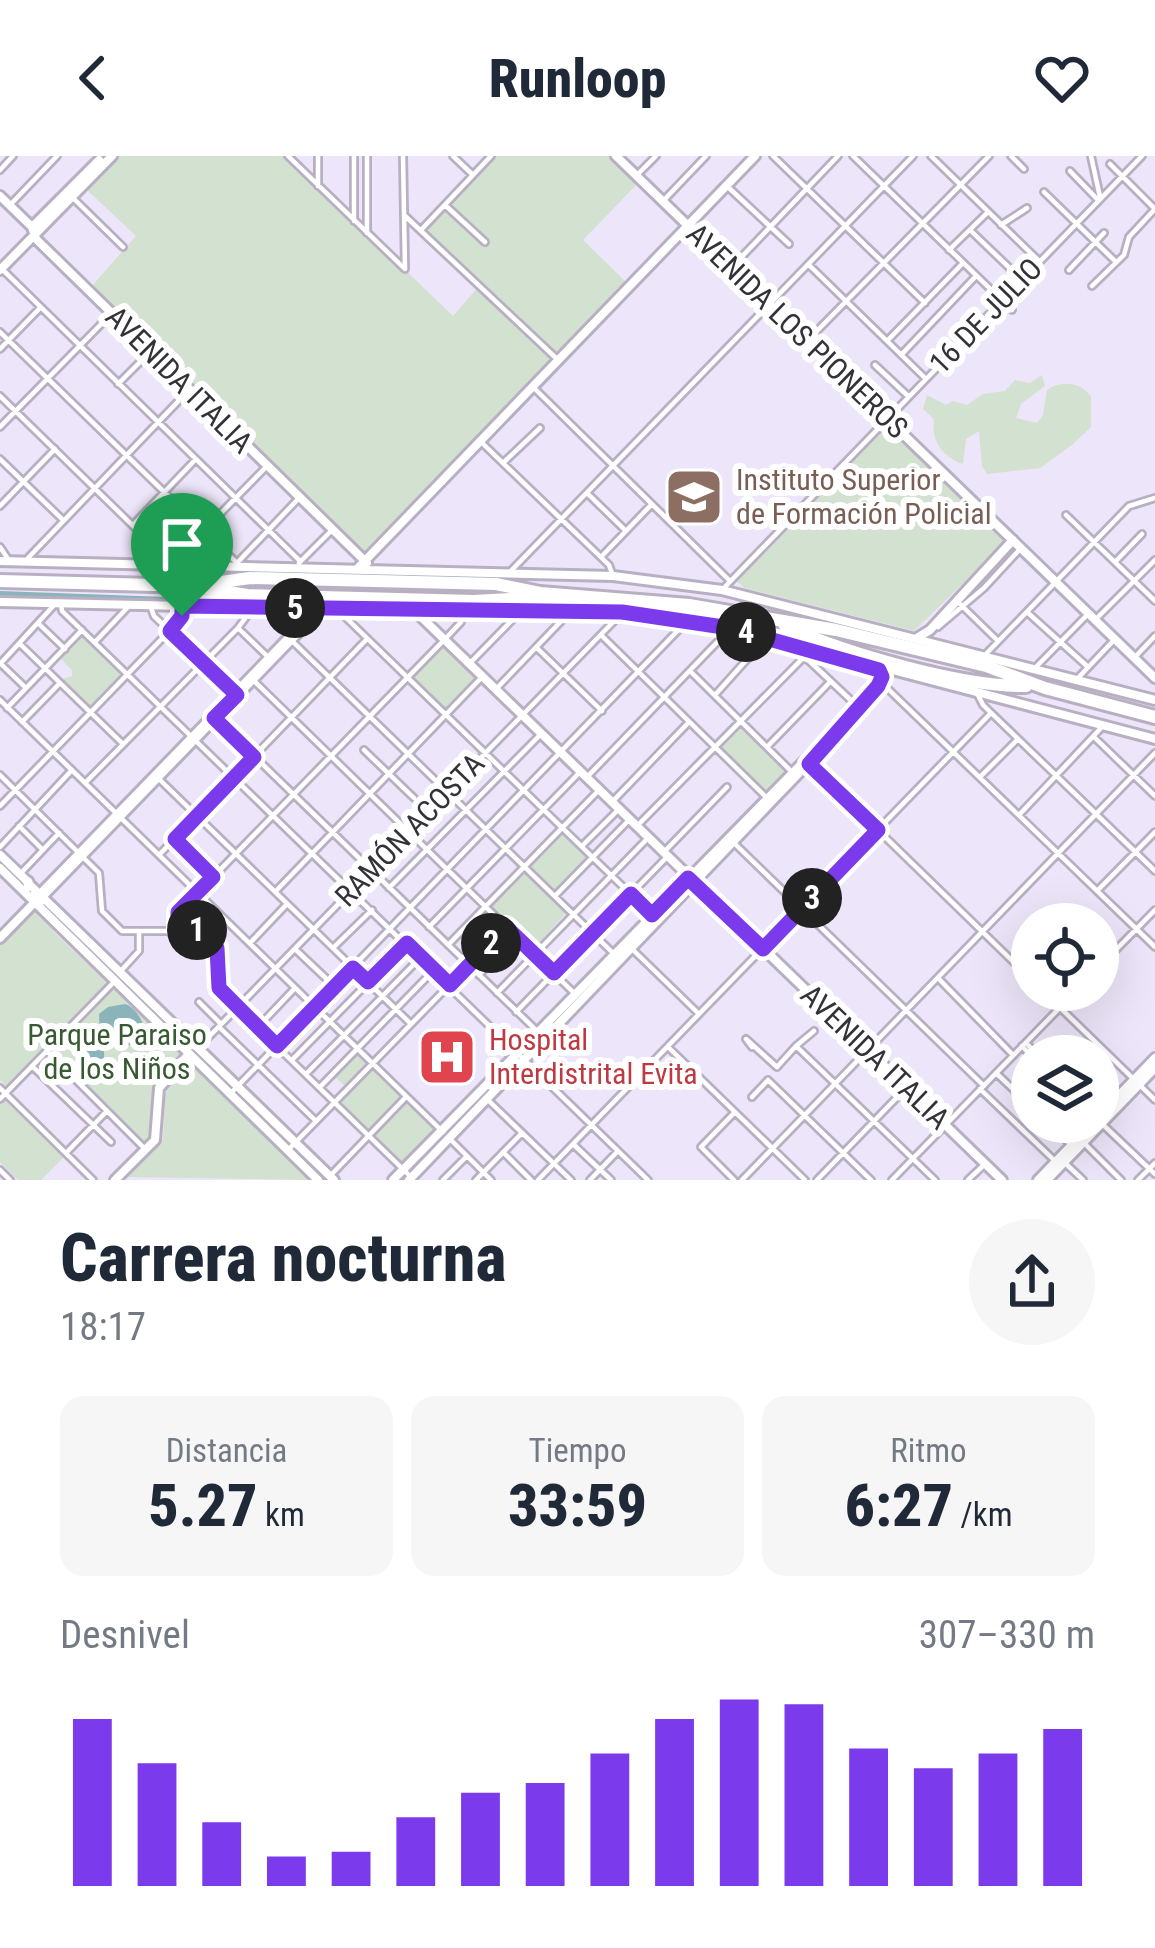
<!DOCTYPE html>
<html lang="es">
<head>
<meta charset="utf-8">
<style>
  body { margin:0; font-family:"Roboto Condensed",sans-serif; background:#f6f6f7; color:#1f2937; height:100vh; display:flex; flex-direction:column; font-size:45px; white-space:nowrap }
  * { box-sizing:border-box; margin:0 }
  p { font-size:39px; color:#747a83 }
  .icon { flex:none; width:66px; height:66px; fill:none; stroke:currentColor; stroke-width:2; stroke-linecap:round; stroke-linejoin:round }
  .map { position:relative; height:1024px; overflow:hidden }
  .panel { display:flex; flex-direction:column; background:#fff; flex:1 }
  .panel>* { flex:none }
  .tools { position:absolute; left:1011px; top:747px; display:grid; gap:24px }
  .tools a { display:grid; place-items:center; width:108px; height:108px; border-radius:50%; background:#fff; box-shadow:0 12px 48px #0002; font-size:60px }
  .pin { position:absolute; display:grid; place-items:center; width:102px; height:102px; color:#fff; margin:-123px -51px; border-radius:50% 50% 50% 0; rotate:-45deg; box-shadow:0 0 12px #0007 }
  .pin .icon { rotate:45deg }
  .km { position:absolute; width:60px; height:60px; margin:-30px; border-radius:50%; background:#222; color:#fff; font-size:33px; line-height:60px; text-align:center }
  .round { display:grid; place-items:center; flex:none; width:126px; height:126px; border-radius:63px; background:#f6f6f7 }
  .headline { display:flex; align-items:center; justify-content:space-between; height:204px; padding:0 60px }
  h1 { font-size:66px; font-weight:800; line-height:90px }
  .stats { display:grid; grid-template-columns:repeat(3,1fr); gap:18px; height:204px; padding:12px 60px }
  .stats div { display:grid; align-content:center; border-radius:24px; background:#f6f6f7; text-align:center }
  .stats b { font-size:60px; font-weight:800 }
  .stats small { font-size:33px; font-weight:400 }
  .stats p { font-size:33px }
  .chart { height:336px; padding:24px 60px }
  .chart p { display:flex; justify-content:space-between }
  .chart svg { width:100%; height:216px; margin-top:12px; stroke:#7c3aed; stroke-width:6 }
  header { display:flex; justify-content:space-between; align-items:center; height:156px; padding:0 60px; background:#fff; font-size:54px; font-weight:800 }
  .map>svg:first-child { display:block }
  .green { fill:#d2e1d0 }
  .water { fill:#8ab4ba }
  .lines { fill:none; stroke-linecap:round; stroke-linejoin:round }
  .canal { stroke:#8ab4ba; stroke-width:6 }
  .street-casing { stroke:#b8b0c2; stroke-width:10 }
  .secondary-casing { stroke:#b8b0c2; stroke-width:14 }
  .primary-casing { stroke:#b8b0c2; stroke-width:15 }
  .highway-casing { stroke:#b8b0c2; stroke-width:18 }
  .street { stroke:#fff; stroke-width:4.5 }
  .secondary { stroke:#fff; stroke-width:8 }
  .primary { stroke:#fff; stroke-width:9 }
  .highway { stroke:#fff; stroke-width:12 }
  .route-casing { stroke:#fff; stroke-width:24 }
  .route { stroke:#7c3aed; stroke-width:15 }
  .labels { text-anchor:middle; stroke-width:12; stroke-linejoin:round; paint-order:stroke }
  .street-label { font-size:30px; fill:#343138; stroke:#fff }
  .education-label { font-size:30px; fill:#785e54; stroke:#fff; text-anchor:start }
  .park-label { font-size:30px; fill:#375a32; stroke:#fff }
  .health-label { font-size:30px; fill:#be3a42; stroke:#fff; text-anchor:start }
</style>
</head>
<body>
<header><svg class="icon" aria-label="back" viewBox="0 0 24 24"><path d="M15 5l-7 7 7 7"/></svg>Runloop<svg class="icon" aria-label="heart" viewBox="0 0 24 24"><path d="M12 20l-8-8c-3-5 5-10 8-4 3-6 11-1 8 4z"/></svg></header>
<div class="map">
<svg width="1155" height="1024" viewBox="0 0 1155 1024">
  <rect width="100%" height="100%" fill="#ede5f9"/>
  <path class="green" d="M113 0H287L453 160 480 129 422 74 492 0H619L642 23 583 84 629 129 364 403 91 131 136 80 84 31Z
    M1042 219 1045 230 1021 248 1016 262 1037 267 1043 259 1047 234C1061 224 1080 226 1091 240V271L1072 289 1040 312 987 318 982 310 979 275 966 283 963 308C942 300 931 285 934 263L923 253 927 239 946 249 953 245 967 249 983 238 1005 235 1015 224 1030 227Z
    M886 268 1007 385 914 475 744 432 735 423Z
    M83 480 123 518 89 552 59 524 72 520V514L61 503Z
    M445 485 481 520 446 556 409 521Z
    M740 569 788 615 767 638 719 591Z
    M562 675 589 701 555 737 528 710Z
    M524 712 567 756 532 794 488 750Z
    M33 756H41L39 761 51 767 53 775 107 827 7 931 0 924V788Z
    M114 829 186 899 159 927 153 983 146 991 50 895Z
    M356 894 402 939 368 977 337 947 366 913 346 931 333 919Z
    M192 906 313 1024 126 1021 163 984 165 935Z
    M4 943 28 966 36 969 39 977 64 1001 41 1024H18L0 1006V947Z
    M408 944 437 972 401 1009 372 979Z"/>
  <path class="water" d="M125 848C138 852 148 873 145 886L134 890 109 886 104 892V914L97 919H86L77 902 100 887 99 858 108 851Z"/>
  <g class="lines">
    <path class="canal" d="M0 438 278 448
      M512 449C624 448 717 459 824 491"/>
    <g class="street-casing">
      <path id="street" d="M288 0 405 113
        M318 0V30
        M354 0V65
        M367 0V77
        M403 0 405 113
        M453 0 473 19
        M773 0 925 147
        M853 0 1012 154
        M931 0 1039 105
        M1011 0 1024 13
        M1091 0 1100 41
        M1110 8 1155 53
        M0 14 13 0
        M1070 15 1098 44
        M636 20 656 0
        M729 32 789 88
        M1044 36 1115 105
        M71 40 123 91
        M664 44 706 0
        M11 48 57 0
        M445 49 485 86
        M404 59 557 203
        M1001 69 1027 52
        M421 74 491 0
        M970 74 1021 123
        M949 94 988 56
        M809 109 925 222
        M0 111 300 405
        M731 112 838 0
        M1069 114 1104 77
        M1092 130 1124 99 1129 81 1155 53
        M0 176 237 407
        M888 184 963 107
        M807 185 989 0
        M0 193 40 152
        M902 198 976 120
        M875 209 908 240
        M118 228 151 195
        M532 230 729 424
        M0 240 167 403V410
        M0 271 112 157
        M479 284 609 409 613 420
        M0 303 63 364
        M503 307 540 272
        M587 337 626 375
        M0 350 55 293
        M1066 359 1155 445
        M133 369 195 304
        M0 391 10 406
        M601 401 651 349
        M28 402 190 233
        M1115 406 1142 378
        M237 407 300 341
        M299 407 333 373
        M174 410 176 403 267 310
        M508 418 913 0
        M722 434 1142 0
        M61 447 62 455 648 1024
        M959 447 998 485
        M150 449 154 460 233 535
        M337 453 651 758
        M1027 456 1088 511
        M1096 463 1155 404
        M39 468 65 493
        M938 471 984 432 1021 392
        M238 472 267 500
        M601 479 768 643
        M291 484 614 798
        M95 486 128 451
        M20 488 123 588
        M537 492 602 555
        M986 498 1129 350 1155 342
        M804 500 857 550
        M1136 500 1155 480
        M472 505 518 458
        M0 507 26 532
        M0 508 56 447
        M1035 512 1089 457
        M690 515 792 616
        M251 522 574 837
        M1078 522 1115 483
        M884 529 1155 791
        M498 531 565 461
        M715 539 767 481
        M978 539 983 549 1155 715
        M0 544 443 976
        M7 552 82 474
        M215 562 538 876
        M22 566 60 527
        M1094 581 1155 640
        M767 591 830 526
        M364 594 414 642
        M809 607 1032 824
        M0 619 99 717 102 755 122 775H199L217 792 220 835 411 1021
        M589 619 727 476
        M980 621 1018 583
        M159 623 411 868
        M86 626 238 472 252 453
        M614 644 689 566
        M0 650 180 464 182 450
        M1019 659 1101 572
        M639 668 803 502 806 493
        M19 670 43 694
        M175 683 213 721
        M733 686 984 930
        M583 689 617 655
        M0 691 72 614
        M663 697 727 631
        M159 699 367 483
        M22 716 59 677
        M389 732 541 578
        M1097 735 1155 676
        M275 736 483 520
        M555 740 629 664
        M429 771 580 616
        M178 774 179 756 447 481 461 466 463 457
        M250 787 287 748
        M448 789 599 634
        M630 791 699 858
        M333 792 372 754
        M295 793 334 830
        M1098 812 1155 754
        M119 817 139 795V777
        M479 819 516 780
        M938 822 1013 899
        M1042 834 1155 944
        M497 837 648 682
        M199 846 220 867
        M516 856 667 701
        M219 871 316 965
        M258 871 295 832
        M1026 887 1039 900
        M796 890 814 875
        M1022 890 1032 901
        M668 891 805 1024
        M752 891 746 883 777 911 796 890 935 1024
        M198 892 617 462
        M47 895 144 992
        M292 904 406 788
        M32 910 111 986
        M996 917 1032 951
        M306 918 420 802
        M320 931 433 815
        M0 932 93 1024
        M980 933 1054 1004
        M230 938 688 464
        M752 941 768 924 871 1024
        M0 943 113 827
        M489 945 571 1024
        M1098 964 1155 1018
        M1047 966 1071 989
        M451 984 491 1024
        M1083 986 1121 1024
        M573 988 611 1024
        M288 994 506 771
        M503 996 531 1024
        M66 997 107 955
        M1065 1007 1083 1024
        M0 1014 10 1024
        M330 1020 405 942
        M443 1024 467 1000
        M476 1024 522 977
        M538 1024 991 557
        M590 1024 618 995
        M734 1024 701 991 735 956
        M742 1024 1155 597
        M817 1024 905 933
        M892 1024 1077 834
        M968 1024 985 1008
        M1138 1024 1155 1007"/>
    </g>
    <g class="secondary-casing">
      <path id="secondary" d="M616 0 1155 522
        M0 40 32 71 36 83 367 407
        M32 71 99 4
        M0 114 112 0
        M0 405 613 420 722 434 1155 544
        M357 413 755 0
        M0 446 663 460 767 481 1155 583
        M305 454 309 459 306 464 40 738 34 739V747H40L42 741 320 454
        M417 457 1002 1024
        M917 482 930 474 1013 384
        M0 699 28 726
        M0 712 318 1024
        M28 731V727L334 1024
        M0 782 34 747
        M1098 961 1155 902
        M115 1024 155 984 159 932 189 898
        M393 1024 878 530 882 523 880 515
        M409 1024 844 570
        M1038 1024 1094 966
        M1047 1024 1155 912"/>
    </g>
    <g class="primary-casing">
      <path id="primary" d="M28 726V727"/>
    </g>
    <g class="highway-casing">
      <path id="highway" d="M0 425 192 430 247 439 474 445 527 442 539 437
        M192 430 250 422 496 428 540 437 689 449 836 474 986 510 1045 532 1155 561
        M278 443 302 452
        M785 470C845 497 961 531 1026 530"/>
    </g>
    <use href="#street" class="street"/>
    <use href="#secondary" class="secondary"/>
    <use href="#primary" class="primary"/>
    <use href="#highway" class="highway"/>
  </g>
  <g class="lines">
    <g class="route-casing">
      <path id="route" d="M182 450 622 456 730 472 879 514 882 521 878 530 809 608 878 674 763 793 688 722 652 759 631 738 554 817 506 771 450 829 407 787 368 826 353 812 277 890 219 832 217 792 196 773 178 774V756L213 721 175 683 254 601 214 562 237 539 170 475 182 460Z"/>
    </g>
    <use href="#route" class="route"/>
  </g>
  <defs>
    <g id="university-square" transform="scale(3)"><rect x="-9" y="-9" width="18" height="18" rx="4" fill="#8d6e63" stroke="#fff"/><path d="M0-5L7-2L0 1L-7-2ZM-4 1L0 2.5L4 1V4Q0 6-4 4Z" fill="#fff"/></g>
    <g id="hospital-square" transform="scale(3)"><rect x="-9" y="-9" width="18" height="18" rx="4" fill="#e0444e" stroke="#fff"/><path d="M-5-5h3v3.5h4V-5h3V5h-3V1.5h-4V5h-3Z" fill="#fff"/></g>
  </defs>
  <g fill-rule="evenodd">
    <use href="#university-square" x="694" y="341"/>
    <use href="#hospital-square" x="447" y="901"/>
  </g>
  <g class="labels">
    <g class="street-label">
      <text transform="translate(986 160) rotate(-46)" y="10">16 DE JULIO</text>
      <text transform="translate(797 175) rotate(44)" y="10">AVENIDA LOS PIONEROS</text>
      <text transform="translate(179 224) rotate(45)" y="10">AVENIDA ITALIA</text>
      <text transform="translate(410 674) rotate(-46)" y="10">RAMÓN ACOSTA</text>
      <text transform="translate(875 901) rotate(44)" y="10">AVENIDA ITALIA</text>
    </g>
    <g class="education-label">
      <text x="736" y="334">Instituto Superior<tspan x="736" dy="34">de Formación Policial</tspan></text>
    </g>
    <g class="park-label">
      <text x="117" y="889">Parque Paraiso<tspan x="117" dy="34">de los Niños</tspan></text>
    </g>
    <g class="health-label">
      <text x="489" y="894">Hospital<tspan x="489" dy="34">Interdistrital Evita</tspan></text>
    </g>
  </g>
</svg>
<div class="tools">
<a><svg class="icon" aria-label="locate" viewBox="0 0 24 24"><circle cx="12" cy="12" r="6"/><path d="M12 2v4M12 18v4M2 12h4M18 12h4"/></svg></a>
<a><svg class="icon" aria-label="layers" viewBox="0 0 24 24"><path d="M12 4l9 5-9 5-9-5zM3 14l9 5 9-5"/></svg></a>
</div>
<div class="pin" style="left:182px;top:460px;background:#1e9e55"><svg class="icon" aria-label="arrive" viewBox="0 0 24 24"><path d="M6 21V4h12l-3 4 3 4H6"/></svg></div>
<b class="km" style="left:197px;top:774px">1</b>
<b class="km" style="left:491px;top:787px">2</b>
<b class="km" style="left:812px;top:742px">3</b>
<b class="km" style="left:746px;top:476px">4</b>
<b class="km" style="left:295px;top:452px">5</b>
</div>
<section class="panel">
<div class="headline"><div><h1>Carrera nocturna</h1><p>18:17</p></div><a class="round"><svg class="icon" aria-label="share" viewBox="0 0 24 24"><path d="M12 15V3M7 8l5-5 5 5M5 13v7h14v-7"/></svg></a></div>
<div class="stats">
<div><p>Distancia</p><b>5.27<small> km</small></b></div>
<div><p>Tiempo</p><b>33:59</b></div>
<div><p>Ritmo</p><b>6:27<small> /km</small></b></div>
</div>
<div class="chart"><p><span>Desnivel</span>307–330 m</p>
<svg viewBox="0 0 160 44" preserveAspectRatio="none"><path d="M5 44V10M15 44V19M25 44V31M35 44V38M45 44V37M55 44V30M65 44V25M75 44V23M85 44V17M95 44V10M105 44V6M115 44V7M125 44V16M135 44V20M145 44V17M155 44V12"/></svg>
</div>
</section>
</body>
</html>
